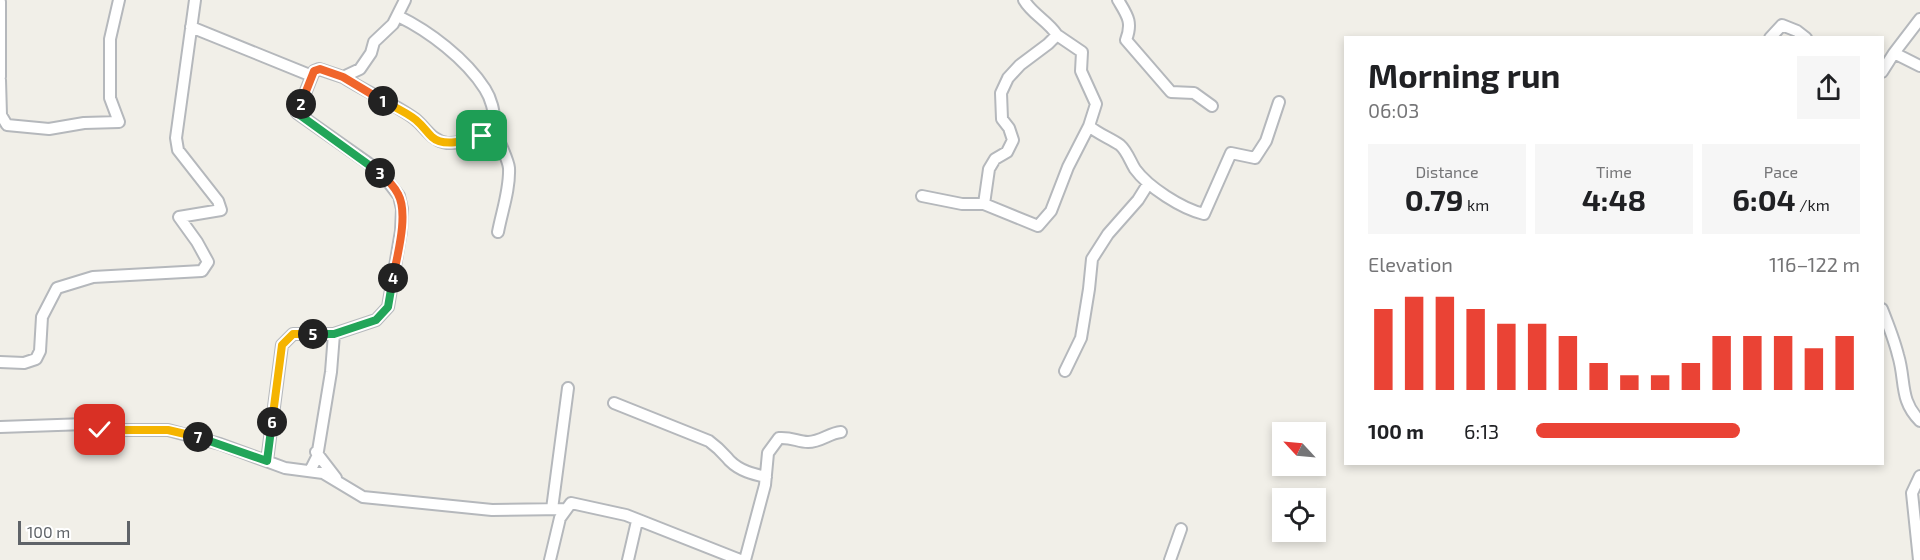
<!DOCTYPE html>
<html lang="en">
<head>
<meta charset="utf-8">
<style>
  body { margin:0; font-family:"Exo 2",sans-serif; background:#f6f6f6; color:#202124; height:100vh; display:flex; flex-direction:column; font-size:22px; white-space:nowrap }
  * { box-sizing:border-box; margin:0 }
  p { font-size:20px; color:#757577 }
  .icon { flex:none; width:33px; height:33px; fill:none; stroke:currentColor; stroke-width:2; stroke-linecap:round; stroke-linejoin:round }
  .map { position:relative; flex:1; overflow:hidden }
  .panel { position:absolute; left:1344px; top:36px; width:540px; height:429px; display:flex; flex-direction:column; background:#fff; border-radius:0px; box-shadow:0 3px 9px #0003 }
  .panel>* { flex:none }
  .needle { width:39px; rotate:296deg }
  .fabs { position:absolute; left:1272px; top:422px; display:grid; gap:12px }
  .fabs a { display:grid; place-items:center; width:54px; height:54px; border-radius:0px; background:#fff; box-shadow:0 3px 9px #0003; font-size:30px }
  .scale { position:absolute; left:18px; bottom:15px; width:112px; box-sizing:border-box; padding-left:6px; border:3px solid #5f6368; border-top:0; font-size:16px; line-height:21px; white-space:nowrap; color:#5f6368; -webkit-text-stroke:4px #fff; paint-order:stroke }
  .pin { position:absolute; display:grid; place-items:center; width:51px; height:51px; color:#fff; margin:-26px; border-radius:12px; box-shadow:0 3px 9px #0006 }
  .km { position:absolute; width:30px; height:30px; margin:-15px; border-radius:50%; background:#222; color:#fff; font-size:16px; line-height:30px; text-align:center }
  .round { display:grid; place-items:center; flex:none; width:63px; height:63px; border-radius:0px; background:#f6f6f6 }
  .overview { display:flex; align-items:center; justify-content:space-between; height:102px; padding:0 24px }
  h1 { font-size:33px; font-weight:700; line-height:45px }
  .figures { display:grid; grid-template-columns:repeat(3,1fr); gap:9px; height:102px; padding:6px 24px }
  .figures div { display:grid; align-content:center; border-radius:0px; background:#f6f6f6; text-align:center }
  .figures b { font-size:30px; font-weight:700 }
  .figures small { font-size:16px; font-weight:400 }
  .figures p { font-size:16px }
  .chart { height:168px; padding:12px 24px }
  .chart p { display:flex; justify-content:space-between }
  .chart svg { width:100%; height:108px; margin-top:6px; stroke:#ea4335; stroke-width:6 }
  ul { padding:0 24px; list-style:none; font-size:20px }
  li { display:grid; grid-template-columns:96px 72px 1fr; align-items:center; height:45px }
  li i { height:15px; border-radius:8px; background:#ea4335 }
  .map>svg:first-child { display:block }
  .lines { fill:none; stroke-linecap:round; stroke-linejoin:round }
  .minor-casing { stroke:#b5b8bc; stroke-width:14 }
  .minor { stroke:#fff; stroke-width:10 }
  .split-1-casing { stroke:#fff; stroke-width:12 }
  .split-2-casing { stroke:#fff; stroke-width:12 }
  .split-3-casing { stroke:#fff; stroke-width:12 }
  .split-4-casing { stroke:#fff; stroke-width:12 }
  .split-5-casing { stroke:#fff; stroke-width:12 }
  .split-6-casing { stroke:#fff; stroke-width:12 }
  .split-7-casing { stroke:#fff; stroke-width:12 }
  .split-8-casing { stroke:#fff; stroke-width:12 }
  .split-1 { stroke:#f5b400; stroke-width:8 }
  .split-2 { stroke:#f0652b; stroke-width:8 }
  .split-3 { stroke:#22a559; stroke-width:8 }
  .split-4 { stroke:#f0652b; stroke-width:8 }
  .split-5 { stroke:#22a559; stroke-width:8 }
  .split-6 { stroke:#f5b400; stroke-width:8 }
  .split-7 { stroke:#22a559; stroke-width:8 }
  .split-8 { stroke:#f5b400; stroke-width:8 }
</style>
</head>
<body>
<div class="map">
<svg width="1920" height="560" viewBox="0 0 1920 560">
  <rect width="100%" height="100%" fill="#f1efe8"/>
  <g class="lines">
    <g class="minor-casing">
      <path id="minor" d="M1118 0C1127 15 1133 22 1126 40L1171 92 1194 93 1212 106
        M0 2V77
        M398 16C429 31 466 59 485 89 494 103 494 118 497 133 499 144 508 158 509 168 510 189 502 211 498 232
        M191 27 312 76
        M1770 38 1782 25 1797 31 1806 38
        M1894 53 1920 66
        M1882 72 1894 53 1920 19
        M343 77C366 92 393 103 415 119 426 128 432 141 447 143 463 144 481 136 497 133
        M0 80 1 115 7 125 49 129 84 123 119 122 110 98V39L119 0
        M1089 126C1098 134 1110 138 1120 145 1127 151 1130 161 1135 169 1148 187 1182 209 1204 214L1231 153 1255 158 1266 141 1279 102
        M922 196 962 204H984L989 169 995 159 1007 152 1013 140 1009 128 1002 119 1001 93 1008 78 1020 65 1048 44 1057 35C1048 21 1032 14 1024 0
        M984 204 1038 226 1051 211 1068 167 1089 126 1096 104 1081 71 1082 52 1057 35
        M1882 309C1888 324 1894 339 1898 355 1906 381 1899 400 1920 421
        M0 362 24 363 36 359 40 351 42 317 57 288 93 277 202 271 208 262 197 242 179 217 221 210 218 201 178 150 176 138 195 0
        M1065 371 1081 338 1089 289 1092 259 1108 234 1138 200 1148 184
        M614 403 709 441C720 449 722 452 730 461 740 471 753 474 766 477
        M0 427 86 424 100 430H168L220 444 285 468 323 473 363 497 492 510 565 509
        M316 452 336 478
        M267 461 282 345 293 334H334L376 320 388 307 401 231 402 209 399 196 383 175 368 163 297 113 314 71 319 69 343 77 360 69 371 53 374 42 393 24 405 0
        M310 471 317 457 331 372 334 334
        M552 509 568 388
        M550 560 560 518 571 503 626 515 740 560
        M628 560 637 521
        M745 560 765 485 768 453 779 438C792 437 798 442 808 442 821 442 829 433 841 432
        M1170 560 1181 529
        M1919 560 1912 493 1920 476"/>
    </g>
    <use href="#minor" class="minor"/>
  </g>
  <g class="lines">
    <g class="split-1-casing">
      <path id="split-1" d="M383 101C394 107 406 112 416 120 423 126 426 131 432 137 444 148 468 140 482 136"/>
    </g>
    <g class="split-2-casing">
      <path id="split-2" d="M301 104 314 71 320 69 343 77 383 101"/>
    </g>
    <g class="split-3-casing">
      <path id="split-3" d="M301 104 297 113 380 173"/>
    </g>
    <g class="split-4-casing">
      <path id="split-4" d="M380 173C387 179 394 186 398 194 409 214 397 256 393 278"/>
    </g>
    <g class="split-5-casing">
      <path id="split-5" d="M313 334H334L376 320 388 307 393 278"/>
    </g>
    <g class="split-6-casing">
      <path id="split-6" d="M272 422 282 345 293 334H313"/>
    </g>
    <g class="split-7-casing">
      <path id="split-7" d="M198 437 267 461 272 422"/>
    </g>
    <g class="split-8-casing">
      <path id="split-8" d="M100 430H168L198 437"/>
    </g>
    <use href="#split-1" class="split-1"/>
    <use href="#split-2" class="split-2"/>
    <use href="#split-3" class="split-3"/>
    <use href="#split-4" class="split-4"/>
    <use href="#split-5" class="split-5"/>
    <use href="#split-6" class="split-6"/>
    <use href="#split-7" class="split-7"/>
    <use href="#split-8" class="split-8"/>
  </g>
</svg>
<div class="fabs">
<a><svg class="needle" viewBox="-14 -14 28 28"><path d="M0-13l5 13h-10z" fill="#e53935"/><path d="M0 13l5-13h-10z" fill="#757577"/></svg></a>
<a><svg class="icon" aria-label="locate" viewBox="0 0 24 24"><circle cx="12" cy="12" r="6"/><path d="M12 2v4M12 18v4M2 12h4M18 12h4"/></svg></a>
</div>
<div class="scale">100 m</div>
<div class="pin" style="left:482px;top:136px;background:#1e9e55"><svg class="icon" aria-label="arrive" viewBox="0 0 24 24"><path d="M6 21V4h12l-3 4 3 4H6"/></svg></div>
<div class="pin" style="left:100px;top:430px;background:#d93025"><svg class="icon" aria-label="check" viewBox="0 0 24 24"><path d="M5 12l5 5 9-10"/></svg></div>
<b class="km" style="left:383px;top:101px">1</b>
<b class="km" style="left:301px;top:104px">2</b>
<b class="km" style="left:380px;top:173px">3</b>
<b class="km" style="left:393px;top:278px">4</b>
<b class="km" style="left:313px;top:334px">5</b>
<b class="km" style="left:272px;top:422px">6</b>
<b class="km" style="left:198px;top:437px">7</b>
<section class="panel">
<div class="overview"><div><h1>Morning run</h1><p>06:03</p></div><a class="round"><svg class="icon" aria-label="share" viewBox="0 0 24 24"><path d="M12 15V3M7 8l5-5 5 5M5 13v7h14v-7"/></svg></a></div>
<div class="figures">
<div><p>Distance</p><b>0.79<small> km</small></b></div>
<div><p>Time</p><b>4:48</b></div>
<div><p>Pace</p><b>6:04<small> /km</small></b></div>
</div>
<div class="chart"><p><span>Elevation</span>116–122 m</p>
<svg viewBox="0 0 160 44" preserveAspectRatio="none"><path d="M5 44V11M15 44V6M25 44V6M35 44V11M45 44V17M55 44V17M65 44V22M75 44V33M85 44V38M95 44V38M105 44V33M115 44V22M125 44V22M135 44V22M145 44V27M155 44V22"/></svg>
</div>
<ul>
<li><b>100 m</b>6:13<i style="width:63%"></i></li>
</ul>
</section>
</div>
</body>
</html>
